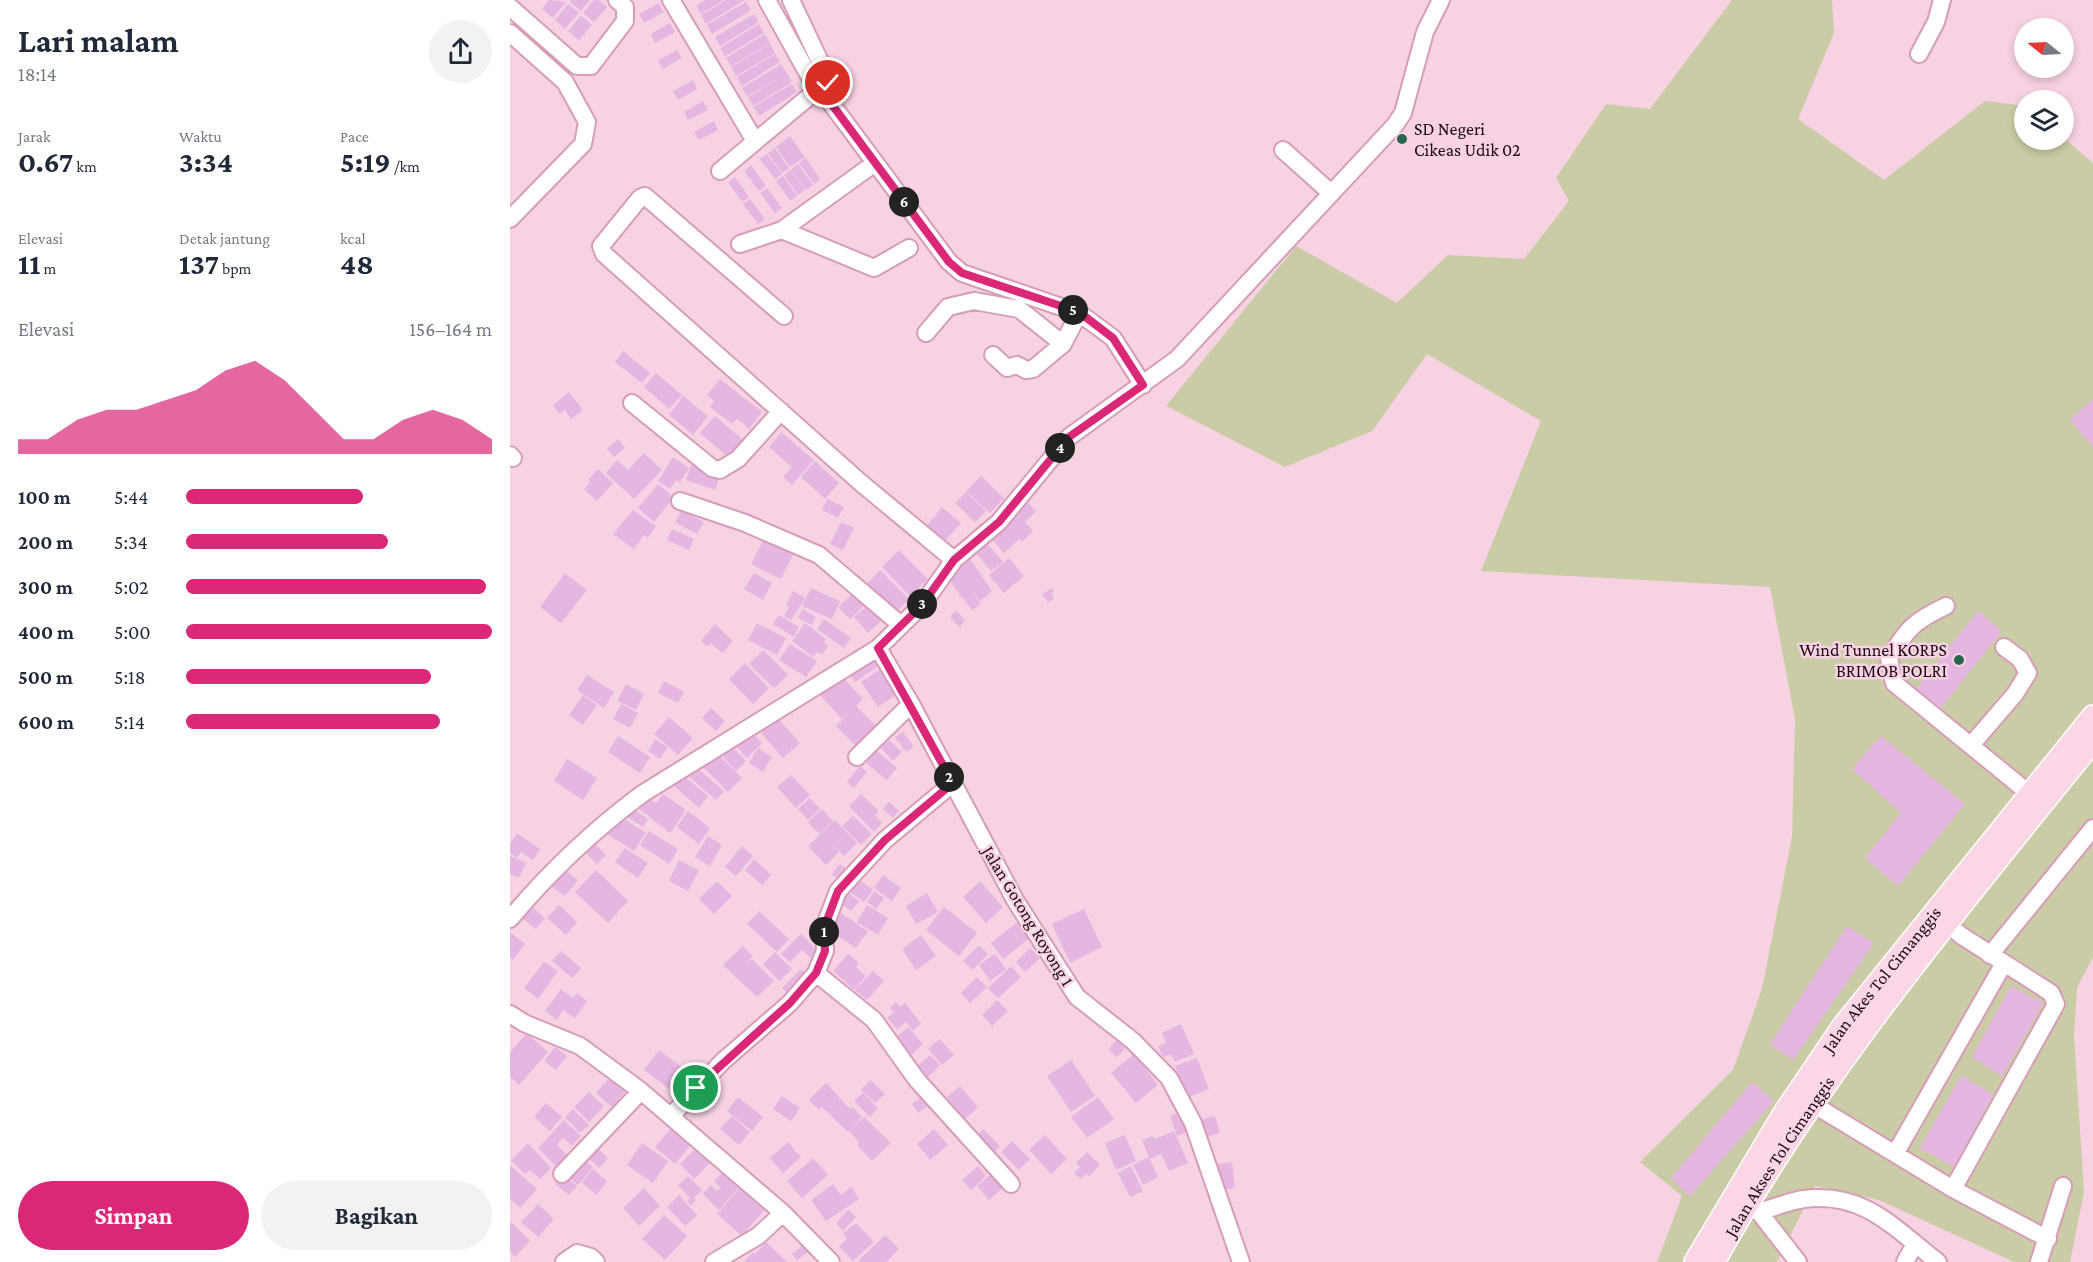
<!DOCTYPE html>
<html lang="id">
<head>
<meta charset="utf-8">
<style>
  body { margin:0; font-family:"Crimson Pro",serif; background:#f2f2f3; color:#1f2937; height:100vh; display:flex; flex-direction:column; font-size:22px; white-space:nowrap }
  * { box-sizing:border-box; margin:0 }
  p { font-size:20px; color:#747a83 }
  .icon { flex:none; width:33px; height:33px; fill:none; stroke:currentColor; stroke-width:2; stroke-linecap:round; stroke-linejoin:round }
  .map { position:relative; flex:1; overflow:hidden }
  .sheet { display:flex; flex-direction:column; background:#fff; width:510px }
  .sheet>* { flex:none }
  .needle { width:39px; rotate:288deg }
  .tools { position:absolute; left:1504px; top:18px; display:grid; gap:12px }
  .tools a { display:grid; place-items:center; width:60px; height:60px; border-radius:50%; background:#fff; box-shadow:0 3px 9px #0003; font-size:30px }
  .pin { position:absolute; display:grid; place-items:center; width:51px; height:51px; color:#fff; margin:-26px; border:3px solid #fff; border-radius:50%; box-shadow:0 2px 6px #0007 }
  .km { position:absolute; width:30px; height:30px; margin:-15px; border-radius:50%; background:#222; color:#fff; font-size:16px; line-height:30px; text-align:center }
  .round { display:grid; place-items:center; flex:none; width:63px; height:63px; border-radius:32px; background:#f2f2f3 }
  .overview { display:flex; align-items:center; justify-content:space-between; height:102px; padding:0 18px }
  h1 { font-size:33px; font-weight:700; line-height:45px }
  .figures { display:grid; grid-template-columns:repeat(3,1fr); gap:9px; height:102px; padding:6px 18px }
  .figures div { display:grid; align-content:center }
  .figures b { font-size:30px; font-weight:700 }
  .figures small { font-size:16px; font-weight:400 }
  .figures p { font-size:16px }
  .chart { height:168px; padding:12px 18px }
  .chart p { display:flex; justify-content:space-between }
  .chart svg { width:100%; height:108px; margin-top:6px; fill:#db2777; opacity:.7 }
  .primary-button { display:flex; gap:12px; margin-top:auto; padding:12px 18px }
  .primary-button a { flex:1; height:69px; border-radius:36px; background:#db2777; color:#fff; font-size:24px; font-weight:700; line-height:69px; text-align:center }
  .primary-button a+a { background:#f2f2f3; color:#1f2937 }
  ul { padding:0 18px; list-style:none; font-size:20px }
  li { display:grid; grid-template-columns:96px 72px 1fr; align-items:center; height:45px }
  li i { height:15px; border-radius:8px; background:#db2777 }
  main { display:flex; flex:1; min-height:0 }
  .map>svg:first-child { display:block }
  .green { fill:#cacca5 }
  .building { fill:#e6b6e2 }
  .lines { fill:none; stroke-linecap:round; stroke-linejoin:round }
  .minor-casing { stroke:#d79cb8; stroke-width:20 }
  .major-casing { stroke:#fff; stroke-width:24 }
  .minor { stroke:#fff; stroke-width:16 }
  .major { stroke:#fad6e7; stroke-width:21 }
  .route-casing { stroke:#fff; stroke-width:12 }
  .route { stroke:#db2777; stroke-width:8 }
  .poi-dot { fill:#286652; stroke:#f7d2e3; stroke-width:2 }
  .labels { text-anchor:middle; stroke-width:5; stroke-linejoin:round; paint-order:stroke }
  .poi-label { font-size:18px; fill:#1d0913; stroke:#f7d2e3; text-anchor:start }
  .street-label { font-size:18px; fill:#1d0913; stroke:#f7d2e3 }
</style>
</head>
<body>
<main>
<section class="sheet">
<div class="overview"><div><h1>Lari malam</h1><p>18:14</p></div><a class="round"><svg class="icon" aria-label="share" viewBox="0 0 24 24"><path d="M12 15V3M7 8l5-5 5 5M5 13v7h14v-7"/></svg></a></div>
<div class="figures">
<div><p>Jarak</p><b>0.67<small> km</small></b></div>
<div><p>Waktu</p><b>3:34</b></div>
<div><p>Pace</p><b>5:19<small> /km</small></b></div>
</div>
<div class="figures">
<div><p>Elevasi</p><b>11<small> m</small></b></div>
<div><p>Detak jantung</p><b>137<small> bpm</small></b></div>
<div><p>kcal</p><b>48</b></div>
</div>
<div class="chart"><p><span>Elevasi</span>156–164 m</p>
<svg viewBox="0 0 160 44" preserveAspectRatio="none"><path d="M0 44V38L10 38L20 30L30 26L40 26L50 22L60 18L70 10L80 6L90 14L100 26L110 38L120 38L130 30L140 26L150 30L160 38V44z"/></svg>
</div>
<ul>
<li><b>100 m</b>5:44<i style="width:58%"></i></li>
<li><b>200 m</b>5:34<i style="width:66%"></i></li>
<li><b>300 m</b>5:02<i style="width:98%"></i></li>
<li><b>400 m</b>5:00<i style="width:100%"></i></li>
<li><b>500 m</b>5:18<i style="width:80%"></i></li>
<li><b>600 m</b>5:14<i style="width:83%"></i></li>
</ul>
<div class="primary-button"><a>Simpan</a><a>Bagikan</a></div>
</section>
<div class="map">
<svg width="1583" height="1262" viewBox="0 0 1583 1262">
  <rect width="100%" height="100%" fill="#f7d2e3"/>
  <path class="green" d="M1222 0H1322L1324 33 1288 119 1374 180 1475 101 1515 106V140L1554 138 1583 163V957L1567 988 1564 1035 1574 1192 1560 1262H1504L1369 1200 1305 1186 1267 1262H1147L1172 1196 1130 1162 1223 1070 1252 989 1282 837 1285 719 1260 587 971 571 1031 421 917 354 862 431 775 467 656 406 786 246 887 303 938 255 1014 259 1059 201 1046 178 1096 104 1140 109Z"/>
  <path class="building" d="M39 0 56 2 43 18 32 9Z
    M61 0H80L71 11 60 2Z
    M84 0H89L97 7 84 22 73 13Z
    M195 0H214L191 14 186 6Z
    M216 0H235L196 24 191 15Z
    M236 2 241 10 202 34 197 25Z
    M149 3 154 12 134 23 129 14Z
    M58 4 69 13 55 29 45 20Z
    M244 14 249 22 210 46 205 37Z
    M71 16 82 25 69 40 58 31Z
    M160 23 165 32 145 43 141 34Z
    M249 24 254 33 215 56 210 48Z
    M255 34 260 43 221 66 216 58Z
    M260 44 265 53 226 76 221 67Z
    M167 50 172 58 153 69 148 61Z
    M265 54 270 62 232 86 227 77Z
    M271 64 282 82 243 106 238 97 270 78 237 96 232 88Z
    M183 80 187 89 168 100 163 91Z
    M282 84 287 92 249 116 243 107Z
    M193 101 198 110 178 120 174 112Z
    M204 121 208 130 189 140 184 132Z
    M280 136 295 157 280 167 266 147Z
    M265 148 279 168 272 173 258 153Z
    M257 154 272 174 265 179 250 159Z
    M296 158 310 179 304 184 289 163Z
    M288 164 303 185 296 190 281 169Z
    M241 165 256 186 249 191 234 171Z
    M281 170 295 190 288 195 274 175Z
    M273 176 287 196 280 201 266 181Z
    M225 177 239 197 232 202 218 182Z
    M257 188 272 208 265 213 250 193Z
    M240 199 255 219 248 224 233 204Z
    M113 351 140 373 132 383 105 362Z
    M146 373 172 395 159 409 134 387Z
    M210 379 252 412 239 429 227 419 222 424 200 407 204 401 197 395Z
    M59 392 73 410 61 419 55 410 50 414 43 405Z
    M173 396 198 416 183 435 159 415Z
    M1583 399V447L1560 420Z
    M205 416 233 440 218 457 190 433Z
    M271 432 304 460 282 485 273 477 282 467 259 447Z
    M108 439 115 448 104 457 97 449Z
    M134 453 152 470 124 499 96 473 107 460 118 470Z
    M163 457 179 468 170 483 166 480 160 489 148 481Z
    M305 461 329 483 315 499 291 477Z
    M182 462 211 473 205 490 176 480Z
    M88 469 103 483 87 501 74 489 80 482 78 480Z
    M471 476 494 498 480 513 456 491Z
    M148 484 164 497 144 522 128 508Z
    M456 492 476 511 465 522 445 503Z
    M317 499 334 507 328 518 312 510Z
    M516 500 526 511 515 522 523 531 512 542 509 539 494 553 480 537Z
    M432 507 451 523 433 543 415 528Z
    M123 510 146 526 138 538 134 535 124 549 103 534Z
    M172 510 194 522 187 534 165 522Z
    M331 522 344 528 333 550 320 544Z
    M162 529 184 539 179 550 157 540Z
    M254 539 283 555 271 579 241 564Z
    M475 541 493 562 481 571 464 551Z
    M389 550 418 579 400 596 372 567Z
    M459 557 482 591 470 601 459 588 471 604 462 610 435 575Z
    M499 558 514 576 494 593 479 575Z
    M370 570 399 599 384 614 356 585Z
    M55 573 77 590 51 623 30 607Z
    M244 573 262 583 253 600 234 589Z
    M301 588 330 601 322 619 292 606Z
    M542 588 544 592 541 594 544 599 538 602 532 594Z
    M347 590 358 602 340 619 328 607Z
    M283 591 295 598 281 620 274 616 279 607 276 605Z
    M360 603 374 619 358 633 344 617Z
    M292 609 306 617 302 625 288 618Z
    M447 611 455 621 449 627 440 616Z
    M1468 611 1492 631 1430 709 1406 689Z
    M269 615 289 627 284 637 263 624Z
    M314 619 341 638 334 648 307 629Z
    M247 623 276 638 267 655 238 640Z
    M295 623 316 639 314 643 318 646 312 655 307 652 303 657 282 641Z
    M205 624 223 641 212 653 201 643 197 647 191 641Z
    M280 644 307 661 296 677 269 660Z
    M253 650 278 675 264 688 239 664Z
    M368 651 375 662 345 682 338 671Z
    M235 663 259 688 243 704 219 679Z
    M372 668 389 693 368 707 351 682Z
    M330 674 353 699 346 706 368 728 348 748 326 726 340 712 332 719 309 694Z
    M77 675 104 692 94 708 67 690Z
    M154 681 174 692 168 703 148 693Z
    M116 684 134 694 126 710 107 701Z
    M73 695 87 705 73 725 59 715Z
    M111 704 128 713 120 728 103 719Z
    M201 708 215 721 206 731 192 718Z
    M159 717 183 738 168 755 144 734Z
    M268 718 290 743 273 758 251 733Z
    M240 730 252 743 237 758 224 744Z
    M393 732 404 747 396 752 385 737Z
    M108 736 140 757 130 773 98 752Z
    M1371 736 1455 804 1388 886 1355 858 1391 813 1342 769Z
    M145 739 158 747 150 759 138 751Z
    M379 740 392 752 383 761 371 748Z
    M219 743 236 761 226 771 209 752Z
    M248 748 262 757 253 772 239 763Z
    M366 750 387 768 377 780 356 763Z
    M207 753 232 778 218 792 193 767Z
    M57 759 87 778 73 800 44 781Z
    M350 766 357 772 344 788 337 782Z
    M186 767 214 791 206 800 178 776Z
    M173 775 198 796 189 808 164 786Z
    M281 775 300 795 286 808 267 787Z
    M153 794 176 810 160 833 128 808 136 796 146 803Z
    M351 794 369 811 365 815 372 823 364 832 339 806Z
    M300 798 310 809 298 820 288 809Z
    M379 802 389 811 383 818 373 809Z
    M121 808 138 819 133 827 116 816Z
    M312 809 323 821 309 834 298 822Z
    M178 811 200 828 189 844 167 827Z
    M106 814 136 833 124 851 95 833Z
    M343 816 362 834 351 845 332 826Z
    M325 820 347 843 334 856 318 840 329 852 316 865 298 846Z
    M139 831 168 849 159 864 130 845Z
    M7 833 30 849 23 860 11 852 7 858 0 853V844Z
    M198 836 212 845 200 866 185 857Z
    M81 840 96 855 87 864 72 849Z
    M232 846 243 856 226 876 215 867Z
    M115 848 138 863 128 878 105 862Z
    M0 856 16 863 9 878 0 874Z
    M244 859 261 875 252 885 235 870Z
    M169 860 189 870 178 891 159 881Z
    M330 864 338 870 330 881 322 874Z
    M50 866 68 880 55 896 37 883Z
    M86 870 118 901 98 923 65 892Z
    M343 875 363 890 354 902 334 888Z
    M373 875 391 888 382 901 364 888Z
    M207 881 222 896 204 914 189 899Z
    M470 881 493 907 476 923 453 897Z
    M334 890 349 901 341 911 326 900Z
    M364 891 374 898 366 909 357 902Z
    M417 893 428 912 406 924 396 906Z
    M17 902 35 918 26 929 7 914Z
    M49 905 67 922 56 935 37 918Z
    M357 905 378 918 368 935 347 922Z
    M434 907 467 933 449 956 416 930Z
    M574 909 592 947 560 963 542 924Z
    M249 911 279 939 267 952 237 924Z
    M328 911 358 931 346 948 316 929Z
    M509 921 521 937 493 959 481 943Z
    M1337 926 1364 943 1283 1060 1260 1044Z
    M0 932 15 944 3 960 0 957Z
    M291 934 309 952 302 959 292 950 280 962 271 954Z
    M411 935 426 956 406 970 392 949Z
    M469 945 478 954 463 970 453 961Z
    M233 946 243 956 234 965 242 959 264 981 247 997 213 965Z
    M520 948 530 958 515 972 506 962Z
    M51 951 71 968 62 978 42 961Z
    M265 952 282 969 269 981 253 964Z
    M338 954 349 963 346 967 356 976 344 990 323 971Z
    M485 954 496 969 480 981 469 965Z
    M34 962 48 971 28 999 14 988Z
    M501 966 511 977 488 998 478 988Z
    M291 969 298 977 280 996 272 988Z
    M363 971 374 981 357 1000 345 990Z
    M467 977 477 987 460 1003 451 993Z
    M1501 986 1533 1003 1492 1076 1462 1057Z
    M51 989 63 998 67 993 77 1001 65 1018 53 1010 47 1020 35 1011Z
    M487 1000 498 1011 482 1026 472 1015Z
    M386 1002 390 1007 395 1003 411 1023 403 1031 396 1022 387 1029 377 1018 384 1012 380 1008Z
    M671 1024 684 1054 665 1062 661 1054 653 1057 648 1046 656 1043 652 1033Z
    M398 1027 413 1044 401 1055 385 1038Z
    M17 1033 38 1052 9 1085 0 1077V1052Z
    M430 1039 444 1055 432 1065 418 1049Z
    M608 1039 616 1047 607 1057 598 1049Z
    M45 1047 57 1056 46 1070 34 1061Z
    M149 1050 177 1071 162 1091 134 1070Z
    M624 1054 648 1085 626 1103 601 1073Z
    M420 1055 430 1065 416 1079 406 1068Z
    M687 1058 699 1089 677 1098 665 1066Z
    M561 1060 585 1096 561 1112 537 1076Z
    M103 1073 119 1087 102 1107 86 1093Z
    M1451 1076 1483 1094 1444 1167 1410 1148Z
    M360 1080 375 1094 365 1103 351 1090Z
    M1242 1082 1264 1101 1180 1196 1161 1178Z
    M316 1083 340 1109 342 1107 352 1117 338 1132 312 1107 309 1110 299 1100Z
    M450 1086 468 1107 455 1119 437 1097Z
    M79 1092 94 1106 79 1122 64 1107Z
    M353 1093 368 1108 360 1117 344 1101Z
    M415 1095 421 1104 408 1113 402 1104Z
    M272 1096 290 1108 281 1121 263 1109Z
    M228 1097 253 1117 242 1131 217 1111Z
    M588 1097 604 1119 577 1138 561 1117Z
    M36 1103 52 1117 40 1131 24 1117Z
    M63 1109 79 1125 70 1133 55 1117Z
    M675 1111 683 1130 667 1136 660 1116Z
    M222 1116 240 1132 229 1145 210 1129Z
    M705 1116 710 1133 691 1138 686 1121Z
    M354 1117 381 1143 362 1161 347 1145 349 1142 339 1131Z
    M54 1120 71 1136 62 1146 53 1137 47 1145 57 1155 46 1166 28 1148Z
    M165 1124 185 1140 165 1164 145 1147Z
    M424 1129 438 1145 420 1160 407 1144Z
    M473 1129 490 1146 480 1156 464 1139Z
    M664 1131 678 1163 659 1171 651 1154 640 1159 648 1177 633 1185 623 1165 639 1157 632 1140 643 1136 645 1139Z
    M535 1135 557 1159 541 1174 519 1150Z
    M615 1135 626 1161 606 1170 595 1143Z
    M502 1141 520 1159 509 1170 491 1152Z
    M278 1142 291 1157 273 1173 260 1158Z
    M18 1143 41 1168 30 1179 20 1170 15 1174 1 1161Z
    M132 1143 158 1161 143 1183 117 1165Z
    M191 1143 205 1158 184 1179 170 1164Z
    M84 1145 98 1158 89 1168 75 1155Z
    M577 1152 590 1165 579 1176 576 1174 571 1179 564 1173 570 1167 566 1163Z
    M71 1157 83 1167 68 1185 56 1174Z
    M303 1158 318 1175 292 1198 277 1181Z
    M722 1162 725 1188 710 1190 707 1164Z
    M0 1165 27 1189 10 1208 0 1199Z
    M468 1166 476 1176 461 1190 452 1180Z
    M621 1166 633 1191 620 1197 608 1173Z
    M218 1167 234 1182 209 1210 193 1194 201 1185 207 1191 211 1188 204 1181Z
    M83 1169 97 1181 86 1195 72 1182Z
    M485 1171 497 1185 479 1200 467 1186Z
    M54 1174 67 1186 59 1195 45 1184Z
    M178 1176 192 1190 184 1198 186 1200 181 1205 177 1201 180 1198 168 1185Z
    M234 1183 259 1205 232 1236 207 1214Z
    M323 1184 331 1195 341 1187 349 1199 316 1221 301 1200Z
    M134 1188 150 1206 129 1226 113 1208Z
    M169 1195 187 1215 175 1226 157 1207Z
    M28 1204 44 1219 28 1237 11 1222Z
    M338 1210 346 1217 333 1231 326 1223Z
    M154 1215 177 1236 155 1260 132 1239Z
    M0 1221 20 1241 5 1257 0 1252Z
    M346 1223 364 1242 343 1261 329 1246 337 1239 333 1234Z
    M375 1235 389 1249 376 1262H350L349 1260Z
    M298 1241 303 1248 287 1260 282 1254Z
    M256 1242 277 1262H234L243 1252 245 1254Z"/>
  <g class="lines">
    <g class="minor-casing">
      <path id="minor" d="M161 0 245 141
        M257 0 307 90 320 102 439 262 452 273 569 313 603 338 633 385
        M281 0 314 70 320 102
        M0 7 67 66H81L115 21V7L107 0
        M0 33 55 82 77 122 73 144 0 219
        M1409 54 1426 22 1432 0
        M773 150 821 193
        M210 171 307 90
        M272 230 364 268 399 248
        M230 244 272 230 365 163
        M274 316 135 196 130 198 91 246 94 254 351 483 444 560
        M416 333 438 307 464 301 509 309 553 344
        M483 355 497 368 507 365 516 370 523 369 553 344 569 313
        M122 403 202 468 210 470 228 459 271 411
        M0 455 3 458
        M170 501 235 523 309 555 391 625
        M1436 606C1404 621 1398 628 1379 658L1384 683 1520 794
        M368 648 401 704 505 900 567 997 623 1041 659 1078 683 1123 731 1262
        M1462 744 1505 694 1518 673 1510 659 1494 647
        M347 757 401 704
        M1427 916 1452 936 1541 993 1546 1004 1443 1189
        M0 919C39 872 84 830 132 794L368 648 412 605 444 560 489 522 559 437 667 359 885 125 893 113 915 32 931 0
        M1480 955 1583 828
        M306 973 364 1020 407 1080 501 1184
        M0 1014 14 1023 70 1046 131 1091 273 1213 321 1262
        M1301 1103 1443 1189 1538 1239
        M161 1116 213 1061 280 1003 306 973 315 951 314 928 328 891 375 840 443 783
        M1385 1154 1493 965
        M52 1174 131 1091
        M1241 1208 1249 1212 1288 1262
        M1249 1212C1263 1208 1279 1201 1294 1199 1354 1191 1385 1229 1428 1262
        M54 1262 67 1253 81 1257 86 1262
        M204 1262 248 1236 273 1213
        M1395 1262 1405 1244
        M1529 1262 1553 1186"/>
    </g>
    <g class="major-casing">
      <g id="major">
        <path id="s1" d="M1185 1262 1276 1110 1333 1026 1583 716"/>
        <path id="s2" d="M1204 1262C1309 1073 1448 909 1583 741"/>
      </g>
    </g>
    <use href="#minor" class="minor"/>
    <use href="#major" class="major"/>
  </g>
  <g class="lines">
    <g class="route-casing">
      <path id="route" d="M186 1088 280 1003 306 973 315 951 314 928 328 891 375 840 443 783 368 648 412 605 444 560 489 522 559 437 633 385 603 338 569 312 452 273 439 262 320 102 318 83"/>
    </g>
    <use href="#route" class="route"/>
  </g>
  <g class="poi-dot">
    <circle cx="892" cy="139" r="6"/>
    <circle cx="1449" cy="660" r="6"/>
  </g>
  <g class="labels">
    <g class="poi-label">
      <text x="904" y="135">SD Negeri<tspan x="904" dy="21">Cikeas Udik 02</tspan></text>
      <text x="1437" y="656" text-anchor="end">Wind Tunnel KORPS<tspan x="1437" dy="21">BRIMOB POLRI</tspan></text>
    </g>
    <g class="street-label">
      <text transform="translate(518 916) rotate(59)" y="6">Jalan Gotong Royong 1</text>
      <text dy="6" stroke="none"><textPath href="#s1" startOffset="339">Jalan Akes Tol Cimanggis</textPath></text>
      <text dy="6" stroke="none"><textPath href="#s2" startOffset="124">Jalan Akses Tol Cimanggis</textPath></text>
    </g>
  </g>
</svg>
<div class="tools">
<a><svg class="needle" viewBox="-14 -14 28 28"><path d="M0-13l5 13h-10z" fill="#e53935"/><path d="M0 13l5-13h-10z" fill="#747a83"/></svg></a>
<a><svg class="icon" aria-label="layers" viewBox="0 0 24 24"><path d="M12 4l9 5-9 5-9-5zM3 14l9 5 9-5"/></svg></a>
</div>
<div class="pin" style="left:186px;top:1088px;background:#1e9e55"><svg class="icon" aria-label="arrive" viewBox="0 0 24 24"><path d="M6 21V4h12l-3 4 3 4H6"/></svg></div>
<div class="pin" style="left:318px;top:83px;background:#d93025"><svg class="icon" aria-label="check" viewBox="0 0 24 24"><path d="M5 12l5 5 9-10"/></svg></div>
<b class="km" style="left:314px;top:932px">1</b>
<b class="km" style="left:439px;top:777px">2</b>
<b class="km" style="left:412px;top:604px">3</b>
<b class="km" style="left:550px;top:448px">4</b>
<b class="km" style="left:563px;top:310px">5</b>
<b class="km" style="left:394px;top:202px">6</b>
</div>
</main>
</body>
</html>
